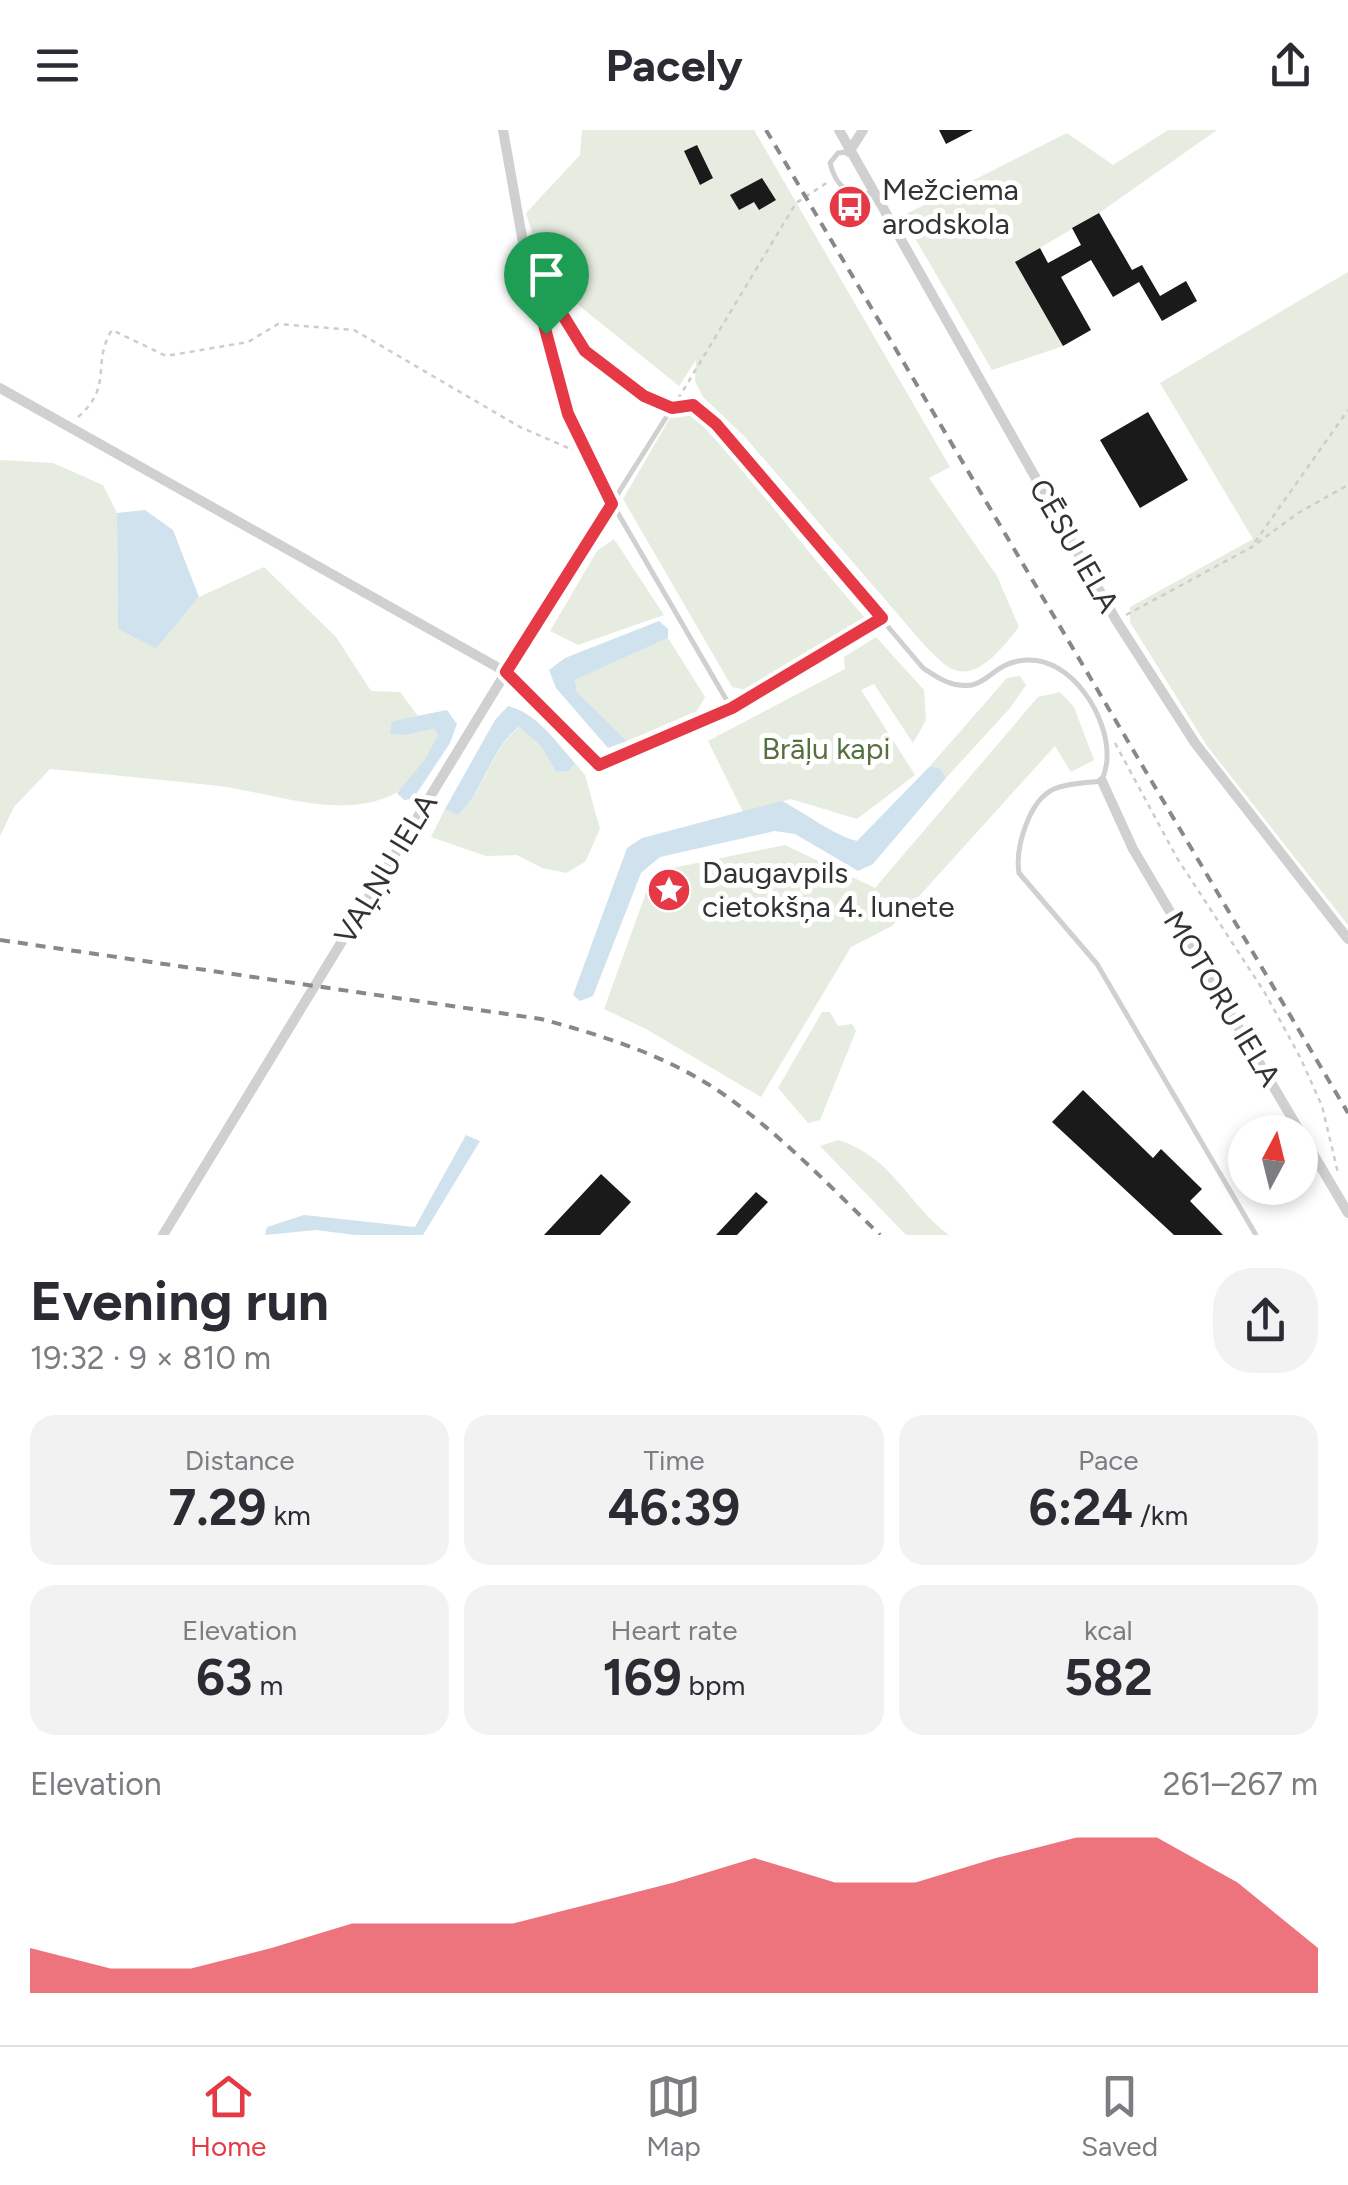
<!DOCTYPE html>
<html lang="en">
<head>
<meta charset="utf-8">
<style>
  body { margin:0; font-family:Figtree,sans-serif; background:#f2f2f3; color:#2b2b33; height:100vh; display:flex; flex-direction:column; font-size:38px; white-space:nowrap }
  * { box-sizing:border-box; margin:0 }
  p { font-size:32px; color:#7c7c81 }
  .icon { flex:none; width:55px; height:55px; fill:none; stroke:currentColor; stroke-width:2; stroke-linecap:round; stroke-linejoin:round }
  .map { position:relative; height:1105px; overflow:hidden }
  .details { display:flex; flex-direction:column; background:#fff; flex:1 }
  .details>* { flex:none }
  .needle { width:65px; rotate:7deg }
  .fabs { position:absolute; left:1228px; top:985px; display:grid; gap:20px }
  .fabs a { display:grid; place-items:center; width:90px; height:90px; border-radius:50%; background:#fff; box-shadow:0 5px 15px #0003; font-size:50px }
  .pin { position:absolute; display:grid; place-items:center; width:85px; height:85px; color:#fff; margin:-102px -42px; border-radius:50% 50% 50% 0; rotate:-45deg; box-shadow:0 0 10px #0007 }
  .pin .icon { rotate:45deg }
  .round { display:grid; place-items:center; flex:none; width:105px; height:105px; border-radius:40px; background:#f2f2f3 }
  .head { display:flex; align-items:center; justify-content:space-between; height:170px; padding:0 30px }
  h1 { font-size:55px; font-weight:700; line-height:75px }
  .figures { display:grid; grid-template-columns:repeat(3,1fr); gap:15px; height:170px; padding:10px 30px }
  .figures div { display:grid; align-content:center; border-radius:25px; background:#f2f2f3; text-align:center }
  .figures b { font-size:50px; font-weight:700 }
  .figures small { font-size:28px; font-weight:400 }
  .figures p { font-size:28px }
  .chart { height:280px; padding:20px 30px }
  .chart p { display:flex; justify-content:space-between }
  .chart svg { width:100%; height:180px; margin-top:10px; fill:#e63946; opacity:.7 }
  header { display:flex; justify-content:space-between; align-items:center; height:130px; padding:0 30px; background:#fff; font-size:45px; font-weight:700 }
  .tabs { display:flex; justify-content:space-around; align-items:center; height:140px; border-top:2px solid #e1e1e2; background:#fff; font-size:28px; color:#7c7c81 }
  .tabs a { display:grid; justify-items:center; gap:5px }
  .tabs .on { color:#e63946 }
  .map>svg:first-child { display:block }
  .green { fill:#e6ecdf }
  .water { fill:#cfe2ee }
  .building { fill:#1a1a1a }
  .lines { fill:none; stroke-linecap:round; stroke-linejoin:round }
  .path { stroke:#cdcdcd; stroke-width:2.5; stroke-dasharray:5 5; stroke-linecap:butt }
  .service { stroke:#d0d0d0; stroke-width:5 }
  .minor { stroke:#d0d0d0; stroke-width:10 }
  .rail { stroke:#888; stroke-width:4; stroke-dasharray:10 8; stroke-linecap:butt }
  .route-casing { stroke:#fff; stroke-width:20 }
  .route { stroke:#e63946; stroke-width:12 }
  .labels { text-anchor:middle; stroke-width:10; stroke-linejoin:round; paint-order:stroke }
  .poi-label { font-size:30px; fill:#333; stroke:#fff; text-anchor:start }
  .street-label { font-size:30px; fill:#333; stroke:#fff }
  .park-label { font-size:30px; fill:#56703f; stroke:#fff }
</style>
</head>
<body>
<header><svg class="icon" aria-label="menu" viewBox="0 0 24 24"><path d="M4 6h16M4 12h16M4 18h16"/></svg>Pacely<svg class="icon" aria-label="share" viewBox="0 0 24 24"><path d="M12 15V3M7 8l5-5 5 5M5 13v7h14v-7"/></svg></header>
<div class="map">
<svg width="1348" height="1105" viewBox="0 0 1348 1105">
  <rect width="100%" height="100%" fill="#fff"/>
  <path class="green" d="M582 0H754L950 337 929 348 997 446 1019 497C1004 515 979 551 952 539 943 535 933 523 926 517L744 306 703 267 695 251 696 230 679 256 546 149 526 83 580 25Z
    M1168 0H1217L1099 83 1016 132 1063 216 992 240 902 86 1067 3 1113 35Z
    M1348 142V795L1207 616 1130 492V477L1253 409 1160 253Z
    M692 284C753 349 806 421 865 488L747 560 732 557 623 369 670 288Z
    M0 330 53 333 103 355 117 383 118 499 156 519 199 467 264 437 336 507 371 561 400 562 418 586 392 591 405 605 434 599 438 605C427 625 414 654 392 665 339 690 274 663 219 656 163 650 106 644 50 639L14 677 0 706Z
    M614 409 664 485 578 515 550 501 597 421Z
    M876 507 924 560 926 590 913 613 874 554 861 560 915 645 857 689 791 669 744 684 708 611 845 539 844 527Z
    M668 508 705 567 697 581 627 611 577 562 575 550Z
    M1020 546 1026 555 1010 578 946 648 941 639 930 636 1007 548Z
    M1060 562 1074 577 1094 630 1071 642 1055 616 892 796 851 817 761 967 646 899 604 879 651 749 658 741 785 715 875 758 1038 567Z
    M520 597 541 616 556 642 569 641 575 633 585 645 600 699 585 732 566 743 542 738 517 725 486 726 431 707 445 679 458 684C486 660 490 618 520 597Z
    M822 882H830L838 896 852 894 856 901 820 990 808 993 778 958Z
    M838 1010C893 1027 907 1074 949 1105H906L820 1016Z"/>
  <path class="water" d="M145 380 173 400 199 467 156 519 118 499 117 383Z
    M659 491 668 499V508L575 550 577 562 627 611 608 618 556 558 549 540 565 528Z
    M508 576C538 584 555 611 575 633L569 641 556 642 541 616 519 597C490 618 485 660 458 685L445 679 495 590Z
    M447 580 457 594 450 613 413 669 404 670 397 663 423 632 438 605 434 599 405 605 390 604 392 591Z
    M930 636 941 639 946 648 873 734 858 741 795 704 775 701 660 727 641 743 593 866 580 871 573 865 627 718 642 708 782 671C805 683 835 706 857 711Z
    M466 1005 480 1011 423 1105H355L316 1100 265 1105 267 1097 304 1085 415 1097Z"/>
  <path class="building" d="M939 0H973L946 14Z
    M697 15 713 48 700 55 684 21Z
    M762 48 776 70 759 80 754 72 739 80 730 65Z
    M1099 83 1132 140 1142 135 1160 166 1186 151 1197 171 1162 191 1139 152 1113 167 1091 130 1061 147 1091 200 1063 216 1015 132 1040 118 1048 133 1081 115 1072 98Z
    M1148 282 1188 350 1140 378 1100 310Z
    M1083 960 1153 1028 1161 1019 1202 1059 1190 1071 1223 1105H1174L1052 992Z
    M601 1044 631 1072 600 1105H544Z
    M756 1062 768 1072 737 1105H716Z"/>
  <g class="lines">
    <path class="path" d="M678 269 796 73 828 52
      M78 287C114 256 91 233 112 200L166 226 248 212 278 194 354 200 520 297 573 320
      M1255 412 1348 280
      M1126 485 1252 417 1298 383 1348 355
      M1115 613 1177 728 1265 863 1300 927 1322 976 1338 1043"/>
    <path class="service" d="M846 22 838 23 830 33C836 57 848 66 873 63
      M532 135 585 221 644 265 672 278 693 275 716 294 923 538C938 548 952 558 972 555 991 551 995 532 1027 530 1072 528 1109 587 1107 628 1107 636 1104 644 1102 651 1087 653 1068 653 1054 659 1029 670 1015 718 1019 743L1097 834 1256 1105
      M672 278 612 373 730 576"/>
    <path class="minor" d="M839 0 1116 490 1195 613 1348 809
      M849 22 863 0
      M0 258 506 542 599 635 732 578 881 488
      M1102 651 1133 719 1348 1083
      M163 1105 506 542 612 373 568 284 525 124 503 0"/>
    <path class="rail" d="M766 0 1348 983
      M0 810 541 889C605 906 671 927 726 966 782 1006 831 1057 880 1105"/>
  </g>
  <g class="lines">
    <g class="route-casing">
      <path id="route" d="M525 124 585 221 644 266 672 278 693 275 716 294 882 488 732 578 599 635 506 542 612 374 568 284Z"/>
    </g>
    <use href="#route" class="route"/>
  </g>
  <defs>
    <g id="bus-disc" transform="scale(2.25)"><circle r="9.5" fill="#e63946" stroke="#fff"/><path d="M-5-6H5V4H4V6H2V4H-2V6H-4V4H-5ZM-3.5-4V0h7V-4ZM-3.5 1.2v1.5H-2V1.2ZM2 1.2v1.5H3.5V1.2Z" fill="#fff"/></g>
    <g id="sight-disc" transform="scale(2.25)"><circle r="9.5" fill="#e63946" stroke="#fff"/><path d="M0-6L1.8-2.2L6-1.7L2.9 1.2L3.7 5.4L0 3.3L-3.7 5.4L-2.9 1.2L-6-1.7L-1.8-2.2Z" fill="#fff"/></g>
  </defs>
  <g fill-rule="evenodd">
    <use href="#bus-disc" x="850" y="77"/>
    <use href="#sight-disc" x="669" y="760"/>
  </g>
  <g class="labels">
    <g class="poi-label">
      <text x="882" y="70">Mežciema<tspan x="882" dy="34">arodskola</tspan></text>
      <text x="702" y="753">Daugavpils<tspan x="702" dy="34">cietokšņa 4. lunete</tspan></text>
    </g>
    <g class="street-label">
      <text transform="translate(1074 416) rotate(60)" y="10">CĒSU IELA</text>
      <text transform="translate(386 739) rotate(-59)" y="10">VAĻŅU IELA</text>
      <text transform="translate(1222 869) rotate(59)" y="10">MOTORU IELA</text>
    </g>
    <g class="park-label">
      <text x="826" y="629">Brāļu kapi</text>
    </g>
  </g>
</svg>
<div class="fabs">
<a><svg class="needle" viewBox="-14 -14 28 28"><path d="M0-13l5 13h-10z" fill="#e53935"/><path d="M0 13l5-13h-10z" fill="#7c7c81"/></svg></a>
</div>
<div class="pin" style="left:546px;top:204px;background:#1e9e55"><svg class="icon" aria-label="arrive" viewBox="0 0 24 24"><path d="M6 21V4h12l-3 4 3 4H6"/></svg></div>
</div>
<section class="details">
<div class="head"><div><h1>Evening run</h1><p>19:32 · 9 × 810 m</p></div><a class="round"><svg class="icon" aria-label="share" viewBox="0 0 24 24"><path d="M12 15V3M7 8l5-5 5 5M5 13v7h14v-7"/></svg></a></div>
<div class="figures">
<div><p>Distance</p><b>7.29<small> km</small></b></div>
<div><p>Time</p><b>46:39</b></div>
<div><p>Pace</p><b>6:24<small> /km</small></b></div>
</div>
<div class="figures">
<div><p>Elevation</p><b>63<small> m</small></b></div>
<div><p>Heart rate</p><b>169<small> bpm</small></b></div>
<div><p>kcal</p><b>582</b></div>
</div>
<div class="chart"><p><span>Elevation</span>261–267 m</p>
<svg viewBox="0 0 160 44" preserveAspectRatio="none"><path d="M0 44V33L10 38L20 38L30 33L40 27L50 27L60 27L70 22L80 17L90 11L100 17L110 17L120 11L130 6L140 6L150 17L160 33V44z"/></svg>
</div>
</section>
<nav class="tabs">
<a class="on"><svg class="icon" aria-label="home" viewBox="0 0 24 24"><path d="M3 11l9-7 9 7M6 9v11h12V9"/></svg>Home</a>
<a><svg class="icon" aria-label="map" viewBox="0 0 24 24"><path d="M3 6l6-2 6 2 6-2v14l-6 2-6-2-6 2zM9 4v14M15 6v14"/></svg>Map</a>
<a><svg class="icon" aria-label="saved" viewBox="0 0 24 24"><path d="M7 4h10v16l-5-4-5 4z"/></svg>Saved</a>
</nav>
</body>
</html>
